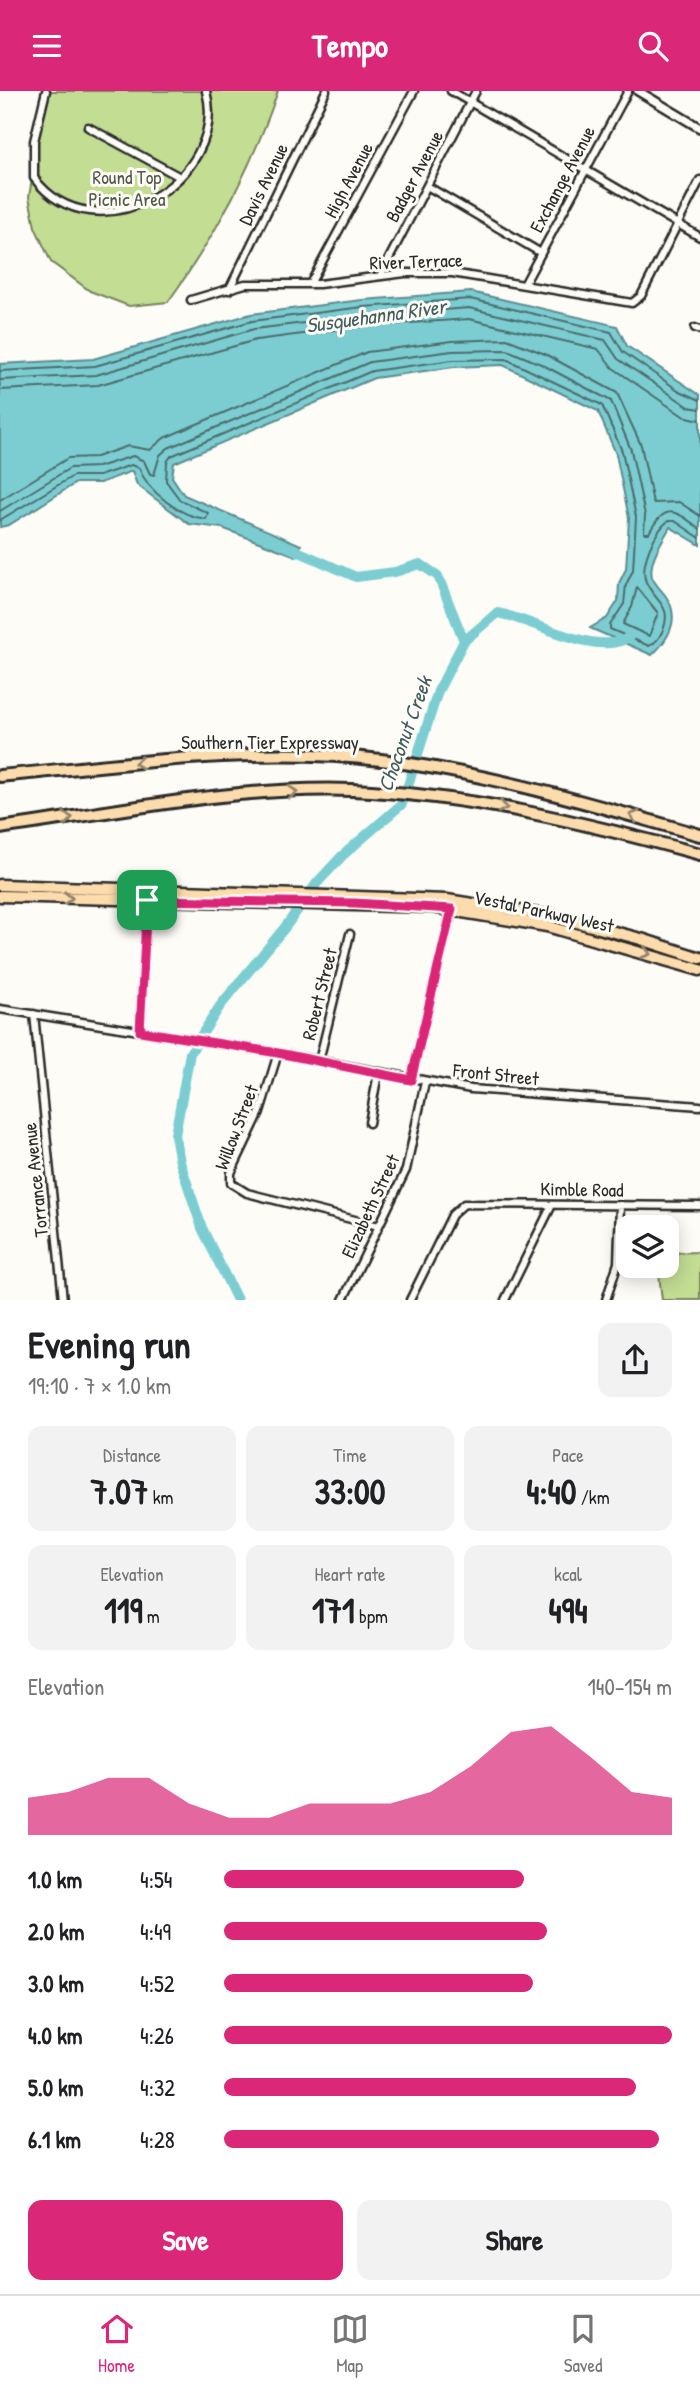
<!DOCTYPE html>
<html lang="en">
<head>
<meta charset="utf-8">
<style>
  body { margin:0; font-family:"Patrick Hand",sans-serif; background:#f2f2f2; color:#202124; height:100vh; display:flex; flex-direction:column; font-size:26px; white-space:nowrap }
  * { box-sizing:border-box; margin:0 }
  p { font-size:23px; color:#757577 }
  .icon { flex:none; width:38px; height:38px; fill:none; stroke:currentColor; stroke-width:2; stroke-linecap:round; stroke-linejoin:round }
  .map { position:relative; height:1209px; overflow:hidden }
  .panel { display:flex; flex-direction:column; background:#fff; flex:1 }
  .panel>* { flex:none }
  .tools { position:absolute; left:616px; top:1124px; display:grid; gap:14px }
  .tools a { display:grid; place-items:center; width:63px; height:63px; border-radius:14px; background:#fff; box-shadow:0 4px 18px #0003; font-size:35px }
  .pin { position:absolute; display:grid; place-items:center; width:60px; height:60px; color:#fff; margin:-30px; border-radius:14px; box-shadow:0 4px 10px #0006 }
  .round { display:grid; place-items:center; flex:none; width:74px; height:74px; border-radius:14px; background:#f2f2f2 }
  .head { display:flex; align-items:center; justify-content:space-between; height:119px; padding:0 28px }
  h1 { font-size:38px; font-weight:700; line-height:52px }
  .metrics { display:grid; grid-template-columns:repeat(3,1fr); gap:10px; height:119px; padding:7px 28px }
  .metrics div { display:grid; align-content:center; border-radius:14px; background:#f2f2f2; text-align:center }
  .metrics b { font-size:35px; font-weight:700 }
  .metrics small { font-size:19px; font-weight:400 }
  .metrics p { font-size:19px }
  .chart { height:196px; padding:14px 28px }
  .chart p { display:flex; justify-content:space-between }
  .chart svg { width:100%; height:126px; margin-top:7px; fill:#db2777; opacity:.7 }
  .action { display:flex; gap:14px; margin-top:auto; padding:14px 28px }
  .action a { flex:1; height:80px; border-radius:14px; background:#db2777; color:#fff; font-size:28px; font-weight:700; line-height:80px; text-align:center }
  .action a+a { background:#f2f2f2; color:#202124 }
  ul { padding:0 28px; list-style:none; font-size:23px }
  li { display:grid; grid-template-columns:112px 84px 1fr; align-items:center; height:52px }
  li i { height:18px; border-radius:9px; background:#db2777 }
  header { display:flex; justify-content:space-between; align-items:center; height:91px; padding:0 28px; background:#db2777; color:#fff; font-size:32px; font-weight:700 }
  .menu { display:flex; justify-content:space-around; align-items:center; height:98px; border-top:2px solid #e0e0e0; background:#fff; font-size:19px; color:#757577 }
  .menu a { display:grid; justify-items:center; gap:4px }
  .menu .active { color:#db2777 }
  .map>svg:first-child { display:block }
  .green { fill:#c3dd93; stroke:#77845f; stroke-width:2 }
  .water { fill:#7bcdd1; stroke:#5b8c8f; stroke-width:2 }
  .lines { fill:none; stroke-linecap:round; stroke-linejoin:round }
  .shore { stroke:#4b6c6d; stroke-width:2 }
  .river { stroke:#7bcdd1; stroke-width:10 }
  .minor-casing { stroke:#2b2b2b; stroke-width:11 }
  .tertiary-casing { stroke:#2b2b2b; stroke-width:12 }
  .primary-casing { stroke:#2b2b2b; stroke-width:15 }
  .motorway-casing { stroke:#2b2b2b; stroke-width:16 }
  .minor { stroke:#fdfcf7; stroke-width:6 }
  .tertiary { stroke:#fdfcf7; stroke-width:7 }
  .primary { stroke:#fcdcac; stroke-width:10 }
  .motorway { stroke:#fcdcac; stroke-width:10 }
  .oneway { stroke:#94846c }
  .route-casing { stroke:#fff; stroke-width:14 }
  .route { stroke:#db2777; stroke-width:9 }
  .labels { text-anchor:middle; stroke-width:6; stroke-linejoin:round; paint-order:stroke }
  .street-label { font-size:19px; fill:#2b2b2b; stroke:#fdfcf7 }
  .park-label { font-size:19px; fill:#515845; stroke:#fdfcf7 }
  .water-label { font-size:21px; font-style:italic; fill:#435c5d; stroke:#fdfcf7 }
</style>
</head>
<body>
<header><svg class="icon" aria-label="menu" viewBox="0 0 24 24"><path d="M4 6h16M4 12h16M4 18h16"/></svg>Tempo<svg class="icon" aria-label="search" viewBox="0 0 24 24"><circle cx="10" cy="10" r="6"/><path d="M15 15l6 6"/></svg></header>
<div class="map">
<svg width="700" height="1209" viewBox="0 0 700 1209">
  <rect width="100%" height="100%" fill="#fdfcf7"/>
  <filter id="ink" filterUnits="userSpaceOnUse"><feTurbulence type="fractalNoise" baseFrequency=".0143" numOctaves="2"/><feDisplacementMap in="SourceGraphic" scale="14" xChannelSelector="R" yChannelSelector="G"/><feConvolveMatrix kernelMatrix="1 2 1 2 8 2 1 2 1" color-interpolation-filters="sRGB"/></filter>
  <g filter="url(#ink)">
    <path class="green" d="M46 0H278C252 76 215 146 168 211L129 215 90 200 51 171 35 136 29 106Z
      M700 1161V1209H662L658 1174H667V1162Z"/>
    <path class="water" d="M471 201 617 235 627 255 700 304V454L670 436C663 449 648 470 652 486 654 492 661 499 665 504 681 526 671 546 652 564L590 537 607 527 618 510 619 492 626 478 629 427 616 363 598 320 503 274 454 276 374 287 174 372 172 386 184 404 301 454 296 465 222 437 189 433 137 394 132 380 100 392H76L9 434 0 436V273L93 268 251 223 362 209Z"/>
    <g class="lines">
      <path class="shore" d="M0 280 95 275 252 230 363 216 470 208 611 241 623 261 678 299 700 309
        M0 289 96 284 254 238 364 225 469 217 605 249 618 268 689 316 700 318
        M0 299 98 294 256 249 365 235 469 228 598 258 613 277 683 325 700 329
        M0 409 68 367 96 366 128 355 150 359 164 347 367 261 452 250 507 248 545 263 617 302 641 354 653 412 679 411 700 425
        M0 420 70 377 98 376 133 365 144 370 150 383 154 384 160 364 168 357 370 271 452 260 507 259 541 273 611 310 631 359 645 424 644 442H649C666 410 676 420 700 438
        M0 429 73 385H99L131 374 139 377C148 401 181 426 206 428L208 422 180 409 166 390 167 371 171 365 372 280 453 269 506 268 602 314 622 360 636 426 633 479 626 494 624 513 610 534V538L649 555C657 551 659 547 663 539 673 515 655 511 646 491 639 474 655 440 668 430H675L700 447
        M637 496 658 522 649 545 623 533 632 516Z"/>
      <path class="river" d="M464 550 497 522C530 527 601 569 630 545
        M237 1209 202 1137 180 1071 175 1044 190 962 220 915 286 835 317 792 342 765 402 713 438 600 464 550 438 485 420 473 395 481 356 486 286 455"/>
      <g class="minor-casing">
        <path id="minor" d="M46 0 34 50V87C95 168 230 89 206 0
          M451 0 700 146
          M88 36 178 85
          M427 95 541 162
          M380 185 476 0
          M525 192 628 0
          M310 193 414 0
          M229 199 326 0
          M191 209 245 193H319L405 182H452L632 212 641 205 700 89
          M695 237 700 239
          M0 918 278 962 471 998 700 1015
          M34 923 63 1209
          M140 940 147 806
          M278 962 260 1021 231 1082V1092L247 1102 379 1135
          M319 970 350 843
          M411 988 452 819
          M369 1032 378 982
          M343 1209 406 1079 425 991
          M410 1209 452 1124 464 1113 700 1115
          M505 1209 552 1114
          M606 1209 618 1172 620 1114"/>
      </g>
      <g class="tertiary-casing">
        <path id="tertiary" d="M638 0 700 37"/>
      </g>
      <g class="primary-casing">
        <path id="primary" d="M0 794 447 809 557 826 641 848 700 867
          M0 805 432 816 547 835 700 879"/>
      </g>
      <g class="motorway-casing">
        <path id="motorway" d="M0 685C126 673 254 654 381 669 490 682 594 714 700 744
          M0 737C116 721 235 695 352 699 471 704 586 732 700 763"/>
      </g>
      <use href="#minor" class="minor"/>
      <use href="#tertiary" class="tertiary"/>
      <use href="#primary" class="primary"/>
      <use href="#motorway" class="motorway"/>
    </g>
    <defs><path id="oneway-chevron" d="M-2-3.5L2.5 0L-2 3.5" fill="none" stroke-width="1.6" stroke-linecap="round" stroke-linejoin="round" transform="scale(1.75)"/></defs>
    <g class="oneway">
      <use href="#oneway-chevron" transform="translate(139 672) rotate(175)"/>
      <use href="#oneway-chevron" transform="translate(293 701) rotate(-2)"/>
      <use href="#oneway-chevron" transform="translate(503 716) rotate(9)"/>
      <use href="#oneway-chevron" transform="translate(634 725) rotate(-164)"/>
      <use href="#oneway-chevron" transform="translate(68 727) rotate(-8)"/>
      <use href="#oneway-chevron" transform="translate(68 807) rotate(1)"/>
      <use href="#oneway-chevron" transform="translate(646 862) rotate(17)"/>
    </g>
  </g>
  <g class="lines" filter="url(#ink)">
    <g class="route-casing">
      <path id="route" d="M147 809 355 812 452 818 411 989 278 962 140 940Z"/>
    </g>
    <use href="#route" class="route"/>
  </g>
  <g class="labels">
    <g class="street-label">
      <text transform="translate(414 85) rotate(-62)" y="7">Badger Avenue</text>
      <text transform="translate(562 88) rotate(-62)" y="7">Exchange Avenue</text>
      <text transform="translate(348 89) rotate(-62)" y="7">High Avenue</text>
      <text transform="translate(263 93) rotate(-64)" y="7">Davis Avenue</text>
      <text transform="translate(416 170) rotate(-2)" y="7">River Terrace</text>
      <text x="270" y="658">Southern Tier Expressway</text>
      <text transform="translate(544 820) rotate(12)" y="7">Vestal Parkway West</text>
      <text transform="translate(319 903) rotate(-76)" y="7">Robert Street</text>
      <text transform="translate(496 983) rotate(6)" y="7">Front Street</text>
      <text transform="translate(236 1036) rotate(-69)" y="7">Willow Street</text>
      <text transform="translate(35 1089) rotate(-96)" y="7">Torrance Avenue</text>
      <text transform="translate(582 1098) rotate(1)" y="7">Kimble Road</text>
      <text transform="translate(370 1115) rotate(-65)" y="7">Elizabeth Street</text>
    </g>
    <g class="park-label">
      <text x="127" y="93">Round Top<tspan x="127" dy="22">Picnic Area</tspan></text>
    </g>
    <g class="water-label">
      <text transform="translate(376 225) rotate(-8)" y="7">Susquehanna River</text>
      <text transform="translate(405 643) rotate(-70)" y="7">Choconut Creek</text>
    </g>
  </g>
</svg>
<div class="tools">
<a><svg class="icon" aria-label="layers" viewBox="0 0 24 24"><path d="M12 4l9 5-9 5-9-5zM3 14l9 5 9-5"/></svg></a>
</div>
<div class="pin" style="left:147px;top:809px;background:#1e9e55"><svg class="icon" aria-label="arrive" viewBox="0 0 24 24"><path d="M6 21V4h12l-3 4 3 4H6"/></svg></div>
</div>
<section class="panel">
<div class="head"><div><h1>Evening run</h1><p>19:10 · 7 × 1.0 km</p></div><a class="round"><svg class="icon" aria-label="share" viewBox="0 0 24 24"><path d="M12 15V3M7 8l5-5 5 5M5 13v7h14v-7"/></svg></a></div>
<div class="metrics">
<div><p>Distance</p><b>7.07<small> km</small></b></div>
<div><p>Time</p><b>33:00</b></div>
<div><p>Pace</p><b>4:40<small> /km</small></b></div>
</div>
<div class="metrics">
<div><p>Elevation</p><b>119<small> m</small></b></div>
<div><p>Heart rate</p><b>171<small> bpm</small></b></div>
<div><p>kcal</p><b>494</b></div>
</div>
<div class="chart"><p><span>Elevation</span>140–154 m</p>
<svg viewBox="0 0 160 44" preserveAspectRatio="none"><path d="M0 44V31L10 29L20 24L30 24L40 33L50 38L60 38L70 33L80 33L90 33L100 29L110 20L120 8L130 6L140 17L150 29L160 31V44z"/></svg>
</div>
<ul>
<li><b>1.0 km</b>4:54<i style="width:67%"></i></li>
<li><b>2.0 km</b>4:49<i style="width:72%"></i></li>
<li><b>3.0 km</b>4:52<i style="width:69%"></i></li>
<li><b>4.0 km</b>4:26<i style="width:100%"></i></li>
<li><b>5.0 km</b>4:32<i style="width:92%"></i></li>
<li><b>6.1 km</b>4:28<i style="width:97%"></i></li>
</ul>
<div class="action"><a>Save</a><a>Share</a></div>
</section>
<nav class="menu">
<a class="active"><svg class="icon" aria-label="home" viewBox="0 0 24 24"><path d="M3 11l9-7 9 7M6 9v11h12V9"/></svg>Home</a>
<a><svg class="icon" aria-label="map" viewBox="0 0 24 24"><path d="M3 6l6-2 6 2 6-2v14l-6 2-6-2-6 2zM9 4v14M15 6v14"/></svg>Map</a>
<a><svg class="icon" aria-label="saved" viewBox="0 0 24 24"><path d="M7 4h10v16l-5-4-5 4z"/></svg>Saved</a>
</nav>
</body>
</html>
